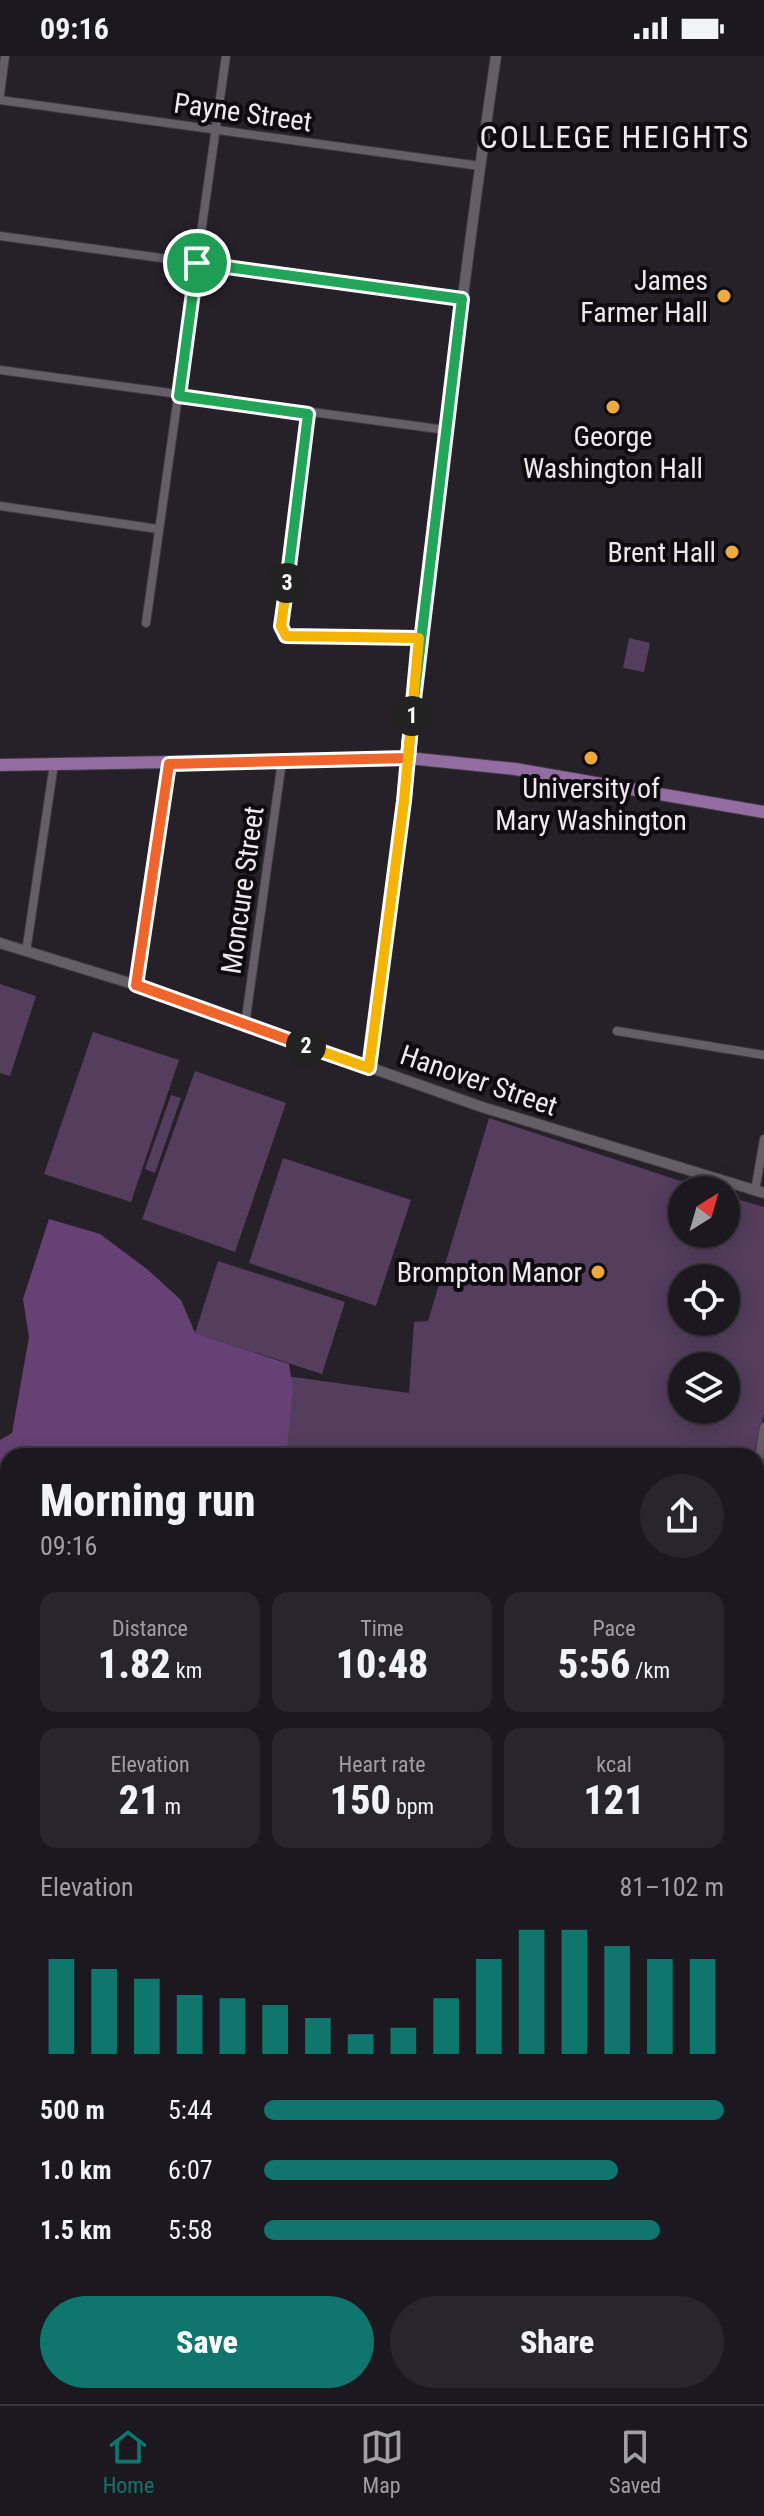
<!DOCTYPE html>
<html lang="en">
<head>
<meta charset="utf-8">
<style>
  body { margin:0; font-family:"Roboto Condensed",sans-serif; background:#29252c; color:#f1f3f6; height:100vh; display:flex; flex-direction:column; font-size:30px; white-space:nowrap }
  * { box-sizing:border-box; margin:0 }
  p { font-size:26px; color:#a0a0a4 }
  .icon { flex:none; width:44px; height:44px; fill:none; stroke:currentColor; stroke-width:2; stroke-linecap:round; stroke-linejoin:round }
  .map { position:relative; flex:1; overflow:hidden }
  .details { position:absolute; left:0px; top:1392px; width:764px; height:956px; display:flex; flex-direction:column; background:#1c181f; border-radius:24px 24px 0 0; box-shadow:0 4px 20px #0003,0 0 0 2px #3a373d }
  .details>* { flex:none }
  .needle { width:52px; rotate:37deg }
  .tools { position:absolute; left:668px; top:1120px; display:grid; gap:16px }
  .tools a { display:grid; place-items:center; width:72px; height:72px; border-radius:50%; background:#1c181f; box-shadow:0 4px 20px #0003,0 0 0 2px #3a373d; font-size:40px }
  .pin { position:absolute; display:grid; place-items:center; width:68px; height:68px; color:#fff; margin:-34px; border:4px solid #fff; border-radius:50%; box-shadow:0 2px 8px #0007 }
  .km { position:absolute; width:40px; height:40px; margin:-20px; border-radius:50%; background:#222; color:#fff; font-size:22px; line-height:40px; text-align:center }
  .round { display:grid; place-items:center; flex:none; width:84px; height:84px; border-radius:42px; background:#29252c }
  .overview { display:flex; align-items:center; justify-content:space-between; height:136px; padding:0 40px }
  h1 { font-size:44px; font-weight:800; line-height:60px }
  .metrics { display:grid; grid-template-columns:repeat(3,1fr); gap:12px; height:136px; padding:8px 40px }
  .metrics div { display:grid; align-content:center; border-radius:16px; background:#29252c; text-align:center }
  .metrics b { font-size:40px; font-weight:800 }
  .metrics small { font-size:22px; font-weight:400 }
  .metrics p { font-size:22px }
  .chart { height:224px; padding:16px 40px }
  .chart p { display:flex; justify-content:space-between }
  .chart svg { width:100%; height:144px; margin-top:8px; stroke:#0f766e; stroke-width:6 }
  .cta { display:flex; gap:16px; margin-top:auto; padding:16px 40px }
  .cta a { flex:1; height:92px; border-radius:48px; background:#0f766e; color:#fff; font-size:32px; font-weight:800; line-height:92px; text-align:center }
  .cta a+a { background:#29252c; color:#f1f3f6 }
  ul { padding:0 40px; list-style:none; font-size:26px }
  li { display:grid; grid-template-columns:128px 96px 1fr; align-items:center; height:60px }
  li i { height:20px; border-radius:10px; background:#0f766e }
  .status { display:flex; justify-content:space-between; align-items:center; height:56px; padding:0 40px; background:#1c181f; direction:ltr }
  .status svg { height:22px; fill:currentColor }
  .menu { display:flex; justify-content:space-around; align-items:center; height:112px; border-top:2px solid #3a373d; background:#1c181f; font-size:22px; color:#a0a0a4 }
  .menu a { display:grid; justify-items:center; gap:4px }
  .menu .on { color:#0f766e }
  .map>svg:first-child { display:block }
  .green { fill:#543d5d; fill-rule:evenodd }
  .forest { fill:#664274 }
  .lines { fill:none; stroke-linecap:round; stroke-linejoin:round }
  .stream { stroke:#180023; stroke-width:3 }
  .minor-casing { stroke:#403b42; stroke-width:10 }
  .tertiary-casing { stroke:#403b42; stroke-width:12 }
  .secondary-casing { stroke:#403b42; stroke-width:13 }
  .primary-casing { stroke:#403b42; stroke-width:14 }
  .trunk-casing { stroke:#403b42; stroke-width:14 }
  .minor { stroke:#655e68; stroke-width:8 }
  .tertiary { stroke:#655e68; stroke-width:10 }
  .secondary { stroke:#655e68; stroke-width:11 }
  .primary { stroke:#936ca2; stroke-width:12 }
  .trunk { stroke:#a271b6; stroke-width:12 }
  .split-1-casing { stroke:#fff; stroke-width:16 }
  .split-2-casing { stroke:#fff; stroke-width:16 }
  .split-3-casing { stroke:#fff; stroke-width:16 }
  .split-4-casing { stroke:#fff; stroke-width:16 }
  .split-1 { stroke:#22a559; stroke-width:10 }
  .split-2 { stroke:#f0652b; stroke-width:10 }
  .split-3 { stroke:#f5b400; stroke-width:10 }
  .split-4 { stroke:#22a559; stroke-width:10 }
  .poi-dot { fill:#ebaa39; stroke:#0e0b0f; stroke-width:3 }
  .labels { text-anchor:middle; stroke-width:8; stroke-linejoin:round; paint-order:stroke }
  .street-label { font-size:28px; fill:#ede9ef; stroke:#0e0b0f }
  .poi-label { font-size:28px; fill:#ede9ef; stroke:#0e0b0f; text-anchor:end }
  .quarter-label { font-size:32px; letter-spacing:2px; fill:#ede9ef; stroke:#0e0b0f }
</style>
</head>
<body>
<div class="status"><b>09:16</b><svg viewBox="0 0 49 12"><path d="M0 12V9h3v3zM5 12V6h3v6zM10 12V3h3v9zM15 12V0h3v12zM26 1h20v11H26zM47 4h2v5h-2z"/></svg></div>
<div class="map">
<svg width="764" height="2348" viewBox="0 0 764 2348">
  <rect width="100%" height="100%" fill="#262029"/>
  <path class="green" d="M629 582 650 587 644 616 623 612Z
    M0 928 36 940 10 1020 0 1017Z
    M93 976 179 1004 131 1146 44 1118Z
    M195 1015 286 1047 235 1196 142 1163Z
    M171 1039 181 1042 155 1117 145 1113Z
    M489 1062 708 1134H682V1178H726V1140L764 1151V1357L754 1400H55L279 1319 409 1337 414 1266 428 1265ZM682 1222H726V1266H682ZM682 1310H726V1354H682Z
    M283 1102 411 1144 376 1250 249 1207Z
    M218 1205 345 1246 322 1318 195 1277Z
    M0 1858 8 1861V1916L0 1908Z"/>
  <path class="forest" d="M49 1163 100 1178 147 1213 181 1244 195 1277 289 1308 293 1333 286 1400H8V1689L0 1685V1384L12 1377 29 1281 23 1243Z
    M756 1954H764V2312L756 2307Z
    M8 2208V2303L0 2314V2220Z
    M105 2340H204L207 2348H118Z"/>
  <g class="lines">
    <path class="stream" d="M0 1655H8
      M756 2167 764 2170"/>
    <g class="minor-casing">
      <path id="minor" d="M0 38 5 0
        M0 44 480 110
        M0 180 462 243
        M0 314 446 374
        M308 358 282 575 291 581 419 582
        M0 450 158 473
        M146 567 226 0
        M26 896 54 708
        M136 929 169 708
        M245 969 282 705
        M617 975 764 999
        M755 1135 764 1083
        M756 1421 764 1371
        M756 1941 764 1940
        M0 2092 8 2093"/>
    </g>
    <g class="tertiary-casing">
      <path id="tertiary" d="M0 887 136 929 482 1051 764 1137
        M369 1012C414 675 446 337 496 0"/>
    </g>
    <g class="secondary-casing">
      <path id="secondary" d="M0 1757 8 1762
        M756 1760 764 1762"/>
    </g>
    <g class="primary-casing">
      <path id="primary" d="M0 709 408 702 515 713 764 756"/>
    </g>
    <g class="trunk-casing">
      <path id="trunk" d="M0 1925 8 1933
        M0 1956 8 1964
        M392 2340 401 2348
        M424 2340 432 2348"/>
    </g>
    <use href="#minor" class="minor"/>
    <use href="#tertiary" class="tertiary"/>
    <use href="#secondary" class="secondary"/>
    <use href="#primary" class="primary"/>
    <use href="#trunk" class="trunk"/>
  </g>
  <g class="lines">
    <g class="split-1-casing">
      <path id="split-1" d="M197 207 462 243 412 660"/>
    </g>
    <g class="split-2-casing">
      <path id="split-2" d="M306 990 136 929 169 708 408 702 412 660"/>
    </g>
    <g class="split-3-casing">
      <path id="split-3" d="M287 527 281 570 286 580 419 582 404 745 369 1012 306 990"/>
    </g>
    <g class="split-4-casing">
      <path id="split-4" d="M197 207 179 340 308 358 287 527"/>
    </g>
    <use href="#split-1" class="split-1"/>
    <use href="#split-2" class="split-2"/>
    <use href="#split-3" class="split-3"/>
    <use href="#split-4" class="split-4"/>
  </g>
  <g class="poi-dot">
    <circle cx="724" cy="240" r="8"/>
    <circle cx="613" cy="351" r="8"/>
    <circle cx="732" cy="496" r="8"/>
    <circle cx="591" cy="702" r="8"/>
    <circle cx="598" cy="1216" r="8"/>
  </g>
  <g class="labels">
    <g class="street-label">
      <text transform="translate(243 56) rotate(8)" y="10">Payne Street</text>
      <text transform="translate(242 834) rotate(-82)" y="10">Moncure Street</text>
      <text transform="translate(479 1024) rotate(19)" y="10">Hanover Street</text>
    </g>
    <g class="poi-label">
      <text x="708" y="234">James<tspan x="708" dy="32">Farmer Hall</tspan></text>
      <text x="613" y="390" text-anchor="middle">George<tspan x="613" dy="32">Washington Hall</tspan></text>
      <text x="716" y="506">Brent Hall</text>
      <text x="591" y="742" text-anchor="middle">University of<tspan x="591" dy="32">Mary Washington</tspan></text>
      <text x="582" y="1226">Brompton Manor</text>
    </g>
    <g class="quarter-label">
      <text x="615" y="92">COLLEGE HEIGHTS</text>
    </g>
  </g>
</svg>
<div class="tools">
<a><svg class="needle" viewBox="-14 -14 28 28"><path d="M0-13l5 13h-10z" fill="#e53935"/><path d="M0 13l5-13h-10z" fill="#a0a0a4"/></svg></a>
<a><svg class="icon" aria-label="locate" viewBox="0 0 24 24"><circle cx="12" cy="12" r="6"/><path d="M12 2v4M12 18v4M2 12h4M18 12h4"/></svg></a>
<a><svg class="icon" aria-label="layers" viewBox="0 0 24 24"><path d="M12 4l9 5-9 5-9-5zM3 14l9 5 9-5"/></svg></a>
</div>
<div class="pin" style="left:197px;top:207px;background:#1e9e55"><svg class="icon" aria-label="arrive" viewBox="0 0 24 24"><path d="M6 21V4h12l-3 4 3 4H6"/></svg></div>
<b class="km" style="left:412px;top:660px">1</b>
<b class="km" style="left:306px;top:990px">2</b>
<b class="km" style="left:287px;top:527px">3</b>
<section class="details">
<div class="overview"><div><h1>Morning run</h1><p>09:16</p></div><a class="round"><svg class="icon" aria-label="share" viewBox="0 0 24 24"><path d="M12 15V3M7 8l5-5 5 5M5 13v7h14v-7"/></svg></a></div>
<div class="metrics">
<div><p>Distance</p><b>1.82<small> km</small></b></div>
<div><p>Time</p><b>10:48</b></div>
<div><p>Pace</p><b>5:56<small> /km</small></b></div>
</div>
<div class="metrics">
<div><p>Elevation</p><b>21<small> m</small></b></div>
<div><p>Heart rate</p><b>150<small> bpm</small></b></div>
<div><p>kcal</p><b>121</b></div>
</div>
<div class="chart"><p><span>Elevation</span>81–102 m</p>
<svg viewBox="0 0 160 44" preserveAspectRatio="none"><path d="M5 44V15M15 44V18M25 44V21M35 44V26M45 44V27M55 44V29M65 44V33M75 44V38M85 44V36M95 44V27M105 44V15M115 44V6M125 44V6M135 44V11M145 44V15M155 44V15"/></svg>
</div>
<ul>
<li><b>500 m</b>5:44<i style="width:100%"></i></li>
<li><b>1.0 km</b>6:07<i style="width:77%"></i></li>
<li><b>1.5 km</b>5:58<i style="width:86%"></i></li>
</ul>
<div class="cta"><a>Save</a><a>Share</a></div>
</section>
</div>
<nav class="menu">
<a class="on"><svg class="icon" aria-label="home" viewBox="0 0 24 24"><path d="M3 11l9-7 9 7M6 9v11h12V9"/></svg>Home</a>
<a><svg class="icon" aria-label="map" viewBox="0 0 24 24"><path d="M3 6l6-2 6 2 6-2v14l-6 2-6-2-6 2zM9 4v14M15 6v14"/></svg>Map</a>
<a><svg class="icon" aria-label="saved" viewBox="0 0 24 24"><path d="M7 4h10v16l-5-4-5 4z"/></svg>Saved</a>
</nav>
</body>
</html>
